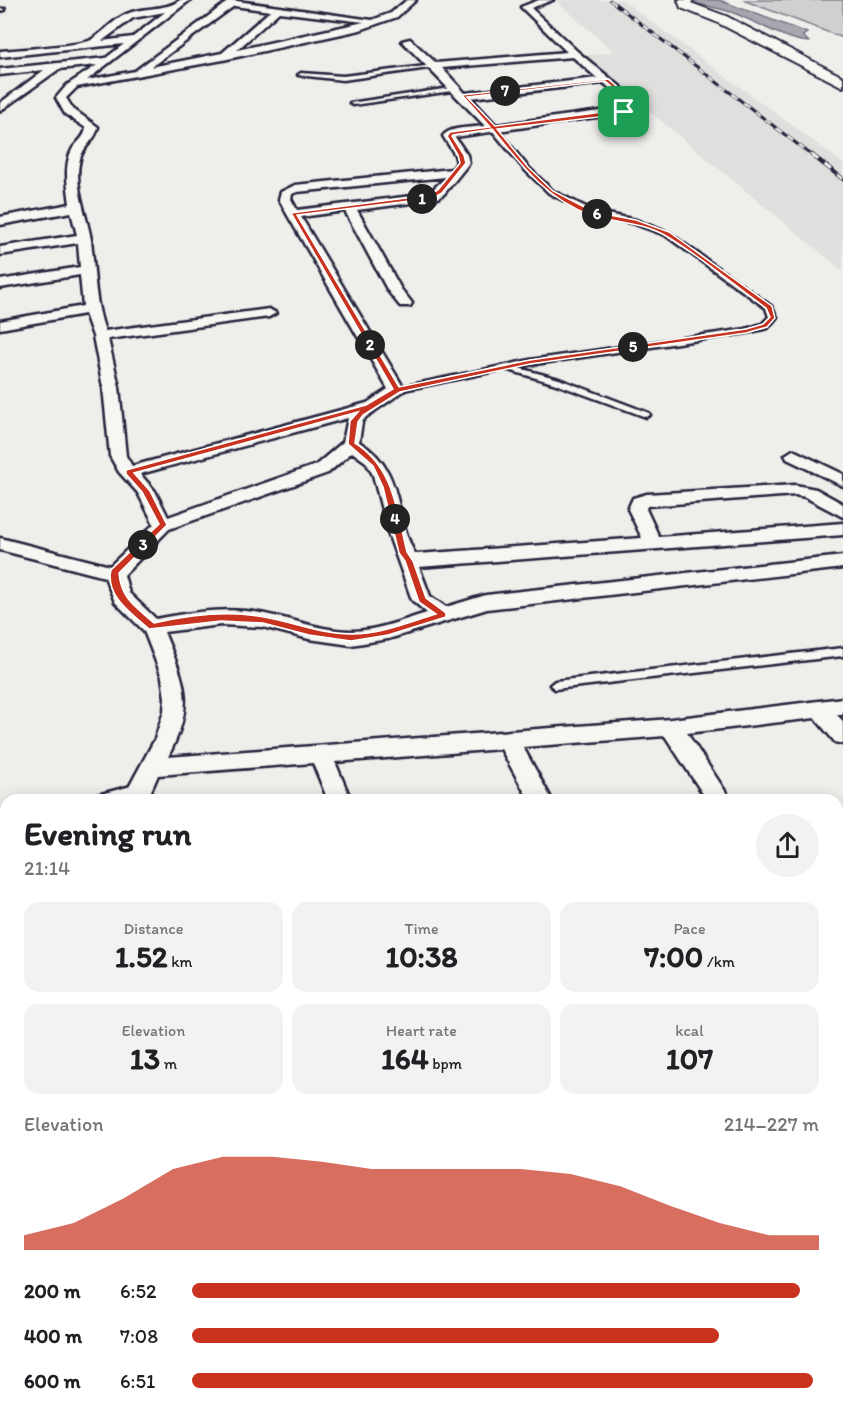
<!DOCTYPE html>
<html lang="en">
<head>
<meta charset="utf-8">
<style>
  body { margin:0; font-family:Itim,sans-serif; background:#f2f2f2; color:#202124; height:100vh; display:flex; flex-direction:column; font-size:22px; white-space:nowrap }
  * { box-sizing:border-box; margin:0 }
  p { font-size:20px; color:#757577 }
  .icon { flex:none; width:33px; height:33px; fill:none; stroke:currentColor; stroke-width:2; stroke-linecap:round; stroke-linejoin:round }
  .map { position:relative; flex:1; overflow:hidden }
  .side { position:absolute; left:0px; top:794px; width:843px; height:622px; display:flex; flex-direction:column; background:#fff; border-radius:18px 18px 0 0; box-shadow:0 3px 15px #0003 }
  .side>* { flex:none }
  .pin { position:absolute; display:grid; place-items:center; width:51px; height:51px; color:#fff; margin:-26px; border-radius:12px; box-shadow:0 3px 9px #0006 }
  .km { position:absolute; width:30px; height:30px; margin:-15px; border-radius:50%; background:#222; color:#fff; font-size:16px; line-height:30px; text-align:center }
  .round { display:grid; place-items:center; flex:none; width:63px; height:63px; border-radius:32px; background:#f2f2f2 }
  .headline { display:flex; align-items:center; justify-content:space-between; height:102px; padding:0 24px }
  h1 { font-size:33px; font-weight:700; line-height:45px }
  .figures { display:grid; grid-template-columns:repeat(3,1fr); gap:9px; height:102px; padding:6px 24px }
  .figures div { display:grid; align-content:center; border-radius:15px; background:#f2f2f2; text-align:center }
  .figures b { font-size:30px; font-weight:700 }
  .figures small { font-size:16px; font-weight:400 }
  .figures p { font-size:16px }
  .chart { height:168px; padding:12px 24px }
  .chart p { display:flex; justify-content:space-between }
  .chart svg { width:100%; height:108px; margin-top:6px; fill:#c8321e; opacity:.7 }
  ul { padding:0 24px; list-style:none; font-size:20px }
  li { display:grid; grid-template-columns:96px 72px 1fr; align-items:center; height:45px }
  li i { height:15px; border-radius:8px; background:#c8321e }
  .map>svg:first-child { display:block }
  .built { fill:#dfdfde }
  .green { fill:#d0d0d1; stroke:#797986; stroke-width:1.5 }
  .water { fill:#a7a7af; stroke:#727281; stroke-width:1.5 }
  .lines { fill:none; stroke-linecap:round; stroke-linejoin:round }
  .lane-casing { stroke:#22223b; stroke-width:5 }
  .street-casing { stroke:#22223b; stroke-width:5 }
  .secondary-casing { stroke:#22223b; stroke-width:4 }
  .lane { fill:#f6f6f2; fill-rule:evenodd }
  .street { fill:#f6f6f2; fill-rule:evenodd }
  .secondary { fill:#f6f6f2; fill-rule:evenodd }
  .rail-far1-casing { stroke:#22223b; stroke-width:3 }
  .rail-casing { stroke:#22223b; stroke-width:4.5 }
  .rail-far1 { stroke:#f6f6f2; stroke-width:2; stroke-dasharray:7; stroke-linecap:butt }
  .rail { stroke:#f6f6f2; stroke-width:3; stroke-dasharray:8; stroke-linecap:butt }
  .route { fill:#c8321e; stroke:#fff; stroke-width:1.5; fill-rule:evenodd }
</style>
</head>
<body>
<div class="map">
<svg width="843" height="1415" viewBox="0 0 843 1415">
  <rect width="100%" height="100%" fill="#eeeeeb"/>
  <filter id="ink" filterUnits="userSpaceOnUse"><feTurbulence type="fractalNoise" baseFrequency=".0167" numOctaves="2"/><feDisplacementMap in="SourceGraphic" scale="12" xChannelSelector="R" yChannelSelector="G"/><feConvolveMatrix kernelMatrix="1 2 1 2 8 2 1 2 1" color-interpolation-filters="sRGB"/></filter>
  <g filter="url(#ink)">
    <path class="built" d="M555 0H622L843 163V271L582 56 614 52Z"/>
    <path class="green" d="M743 0H843V38Z"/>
    <path class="water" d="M698 0H719L807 33 803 36 809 42C786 41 754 20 731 12 719 8 706 6 694 3Z"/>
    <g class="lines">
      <g class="lane-casing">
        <path id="lane" d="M0 9H5V10L0 11Z
          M434 65 436 67 343 80 298 75 301 73 343 76Z
          M457 87 459 90 353 105 350 103Z
          M491 127H495L528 167 553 191 594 211 636 220 669 233 771 306 777 317 768 328 746 333 515 367 559 379 649 413 650 415 646 417 553 383 505 369 394 392 393 390 397 388 530 360 746 329 762 324 769 317 766 308 665 235 632 223 590 214 549 193 524 169 491 129Z
          M843 648V656L555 689 550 685 555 681Z
          M139 784 143 786 145 789 143 792 117 800H92L93 797 97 795Z
          M0 816H6V826H0Z"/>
      </g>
      <g class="street-casing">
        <path id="street" d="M180 0H190L87 80 135 71 230 0 372 20 391 13 407 0H416L397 17 360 30 223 60 77 87 66 98 73 109 98 127C96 140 83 146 80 159 73 185 87 215 91 240 95 272 94 300 105 331L269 309 276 313 269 317 108 339 119 387 126 456 132 466 367 403 388 389 287 214 279 199 281 192 295 185 452 169 457 163 455 155 443 136C451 126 473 128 485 126L402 41 410 39 436 63 567 52 521 7 539 0H553L531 8 578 52 639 102V111L455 137 467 155 469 163 444 194 435 200 357 210 401 289 412 303 410 306H400L388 291 345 211 301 217 405 390 366 417 362 422 359 442C404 469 393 512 414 552L417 554 642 538 628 509 633 498 647 494 795 485 816 489 843 504V517L805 497 795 495 647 506 646 509 659 537 843 523V535L419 567 430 596 446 607 486 595 843 556V568L487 609 388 639 351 645 309 639 263 627 221 625 164 632C185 684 196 702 168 757L671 719 843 698V714L837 715 843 721V744L835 742 815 718 687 733 731 800H707L665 736 523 747 552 800H529L501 749 335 762 351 800H328L313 763 158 775 147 800H125L128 789 155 739 164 711 165 698 162 677 144 631 115 602 105 577 0 550V538L110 566 154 524 138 493 119 472 110 456 103 387 93 336 85 314 0 329V321L83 306 80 275 0 288V280L80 267 78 243 0 255V247L77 235 71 212 0 225V217L70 204C68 186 63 165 73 148 78 141 85 137 86 128L65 114 56 98 67 85 97 65 59 69 0 111V103L44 70 0 75V69L106 58 124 44 0 57V51C14 50 84 45 91 40 106 31 115 17 132 12 149 7 167 10 180 0ZM234 6 270 11 222 53 151 67ZM165 12 133 37 102 41 133 18ZM279 12 364 22 237 50ZM573 57 597 78 465 93 442 68ZM604 83 630 107 496 125 471 98ZM446 177 428 194 297 210 291 199 292 194 297 192ZM348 418 343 442 316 465 168 517 155 491 140 474ZM352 452 366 462 373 475 388 533 412 600 427 613C403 620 376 631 351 631 322 631 293 619 265 614 230 606 190 612 156 619L129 593 124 575 169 529 328 473Z
          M793 450 843 474V486L787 459 785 455Z
          M837 957 843 959V990L837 988Z
          M843 1186V1216L837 1219V1189Z
          M260 1410H294L295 1415H261Z
          M395 1410H437L434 1415H393Z"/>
      </g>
      <g class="secondary-casing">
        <path id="secondary" d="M678 0H693L691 3 726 16 843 77V87L716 22 681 8Z"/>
      </g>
      <use href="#lane" class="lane"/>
      <use href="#street" class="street"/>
      <use href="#secondary" class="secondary"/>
      <g class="rail-far1-casing">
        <path id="rail-far1" d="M610 0 814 157"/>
      </g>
      <g class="rail-casing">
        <path id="rail" d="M812 155 843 179"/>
      </g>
      <use href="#rail-far1" class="rail-far1"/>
      <use href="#rail" class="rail"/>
    </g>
  </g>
  <path class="route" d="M608 79 636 103 637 110 624 114 497 129 528 167 553 191 594 212 636 220 669 232 772 306 775 318 767 327 746 333 530 364 400 392 363 415 358 422 355 443C394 467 397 512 407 552L413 561 426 598 446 613V617L388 635 351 641 309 635 263 623 221 621 149 629C132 614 105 596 111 570L159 524 142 492 126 474V470L366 405 393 389 291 213 429 195 438 190 460 163 458 155 447 136 450 132 490 127 462 95ZM605 81 632 104 633 108 495 126 467 97ZM492 129C520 164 547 200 591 215 616 223 643 222 666 236 700 256 734 285 766 308L770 317 763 324 746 329 530 360 399 387 297 215 433 198 442 193 466 163 464 155 452 136 453 135ZM358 412 350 421 348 444 373 466 383 487 399 553 405 561 419 602 436 614C409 622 379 635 350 634 321 634 293 622 264 617 228 610 189 615 154 623 136 607 121 599 119 573L167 525 150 491 134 473Z"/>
</svg>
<div class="pin" style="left:624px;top:112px;background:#1e9e55"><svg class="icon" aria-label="arrive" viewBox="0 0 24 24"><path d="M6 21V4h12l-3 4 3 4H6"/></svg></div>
<b class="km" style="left:422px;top:199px">1</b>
<b class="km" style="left:370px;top:345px">2</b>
<b class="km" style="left:143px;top:545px">3</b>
<b class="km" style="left:395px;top:519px">4</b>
<b class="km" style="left:633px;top:347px">5</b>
<b class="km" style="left:597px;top:214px">6</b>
<b class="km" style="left:505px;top:91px">7</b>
<section class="side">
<div class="headline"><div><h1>Evening run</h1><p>21:14</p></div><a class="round"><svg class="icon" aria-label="share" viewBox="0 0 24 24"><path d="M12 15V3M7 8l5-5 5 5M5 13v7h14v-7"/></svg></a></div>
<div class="figures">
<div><p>Distance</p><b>1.52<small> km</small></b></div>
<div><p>Time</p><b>10:38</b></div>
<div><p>Pace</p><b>7:00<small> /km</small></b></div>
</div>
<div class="figures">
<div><p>Elevation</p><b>13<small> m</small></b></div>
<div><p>Heart rate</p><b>164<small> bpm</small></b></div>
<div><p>kcal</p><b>107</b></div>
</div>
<div class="chart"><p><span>Elevation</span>214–227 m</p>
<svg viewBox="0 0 160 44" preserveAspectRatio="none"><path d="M0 44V38L10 33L20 23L30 11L40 6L50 6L60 8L70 11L80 11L90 11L100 11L110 13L120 18L130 26L140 33L150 38L160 38V44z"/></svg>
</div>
<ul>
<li><b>200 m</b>6:52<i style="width:97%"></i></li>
<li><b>400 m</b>7:08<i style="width:84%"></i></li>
<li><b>600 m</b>6:51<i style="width:99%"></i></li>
</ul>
</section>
</div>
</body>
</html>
